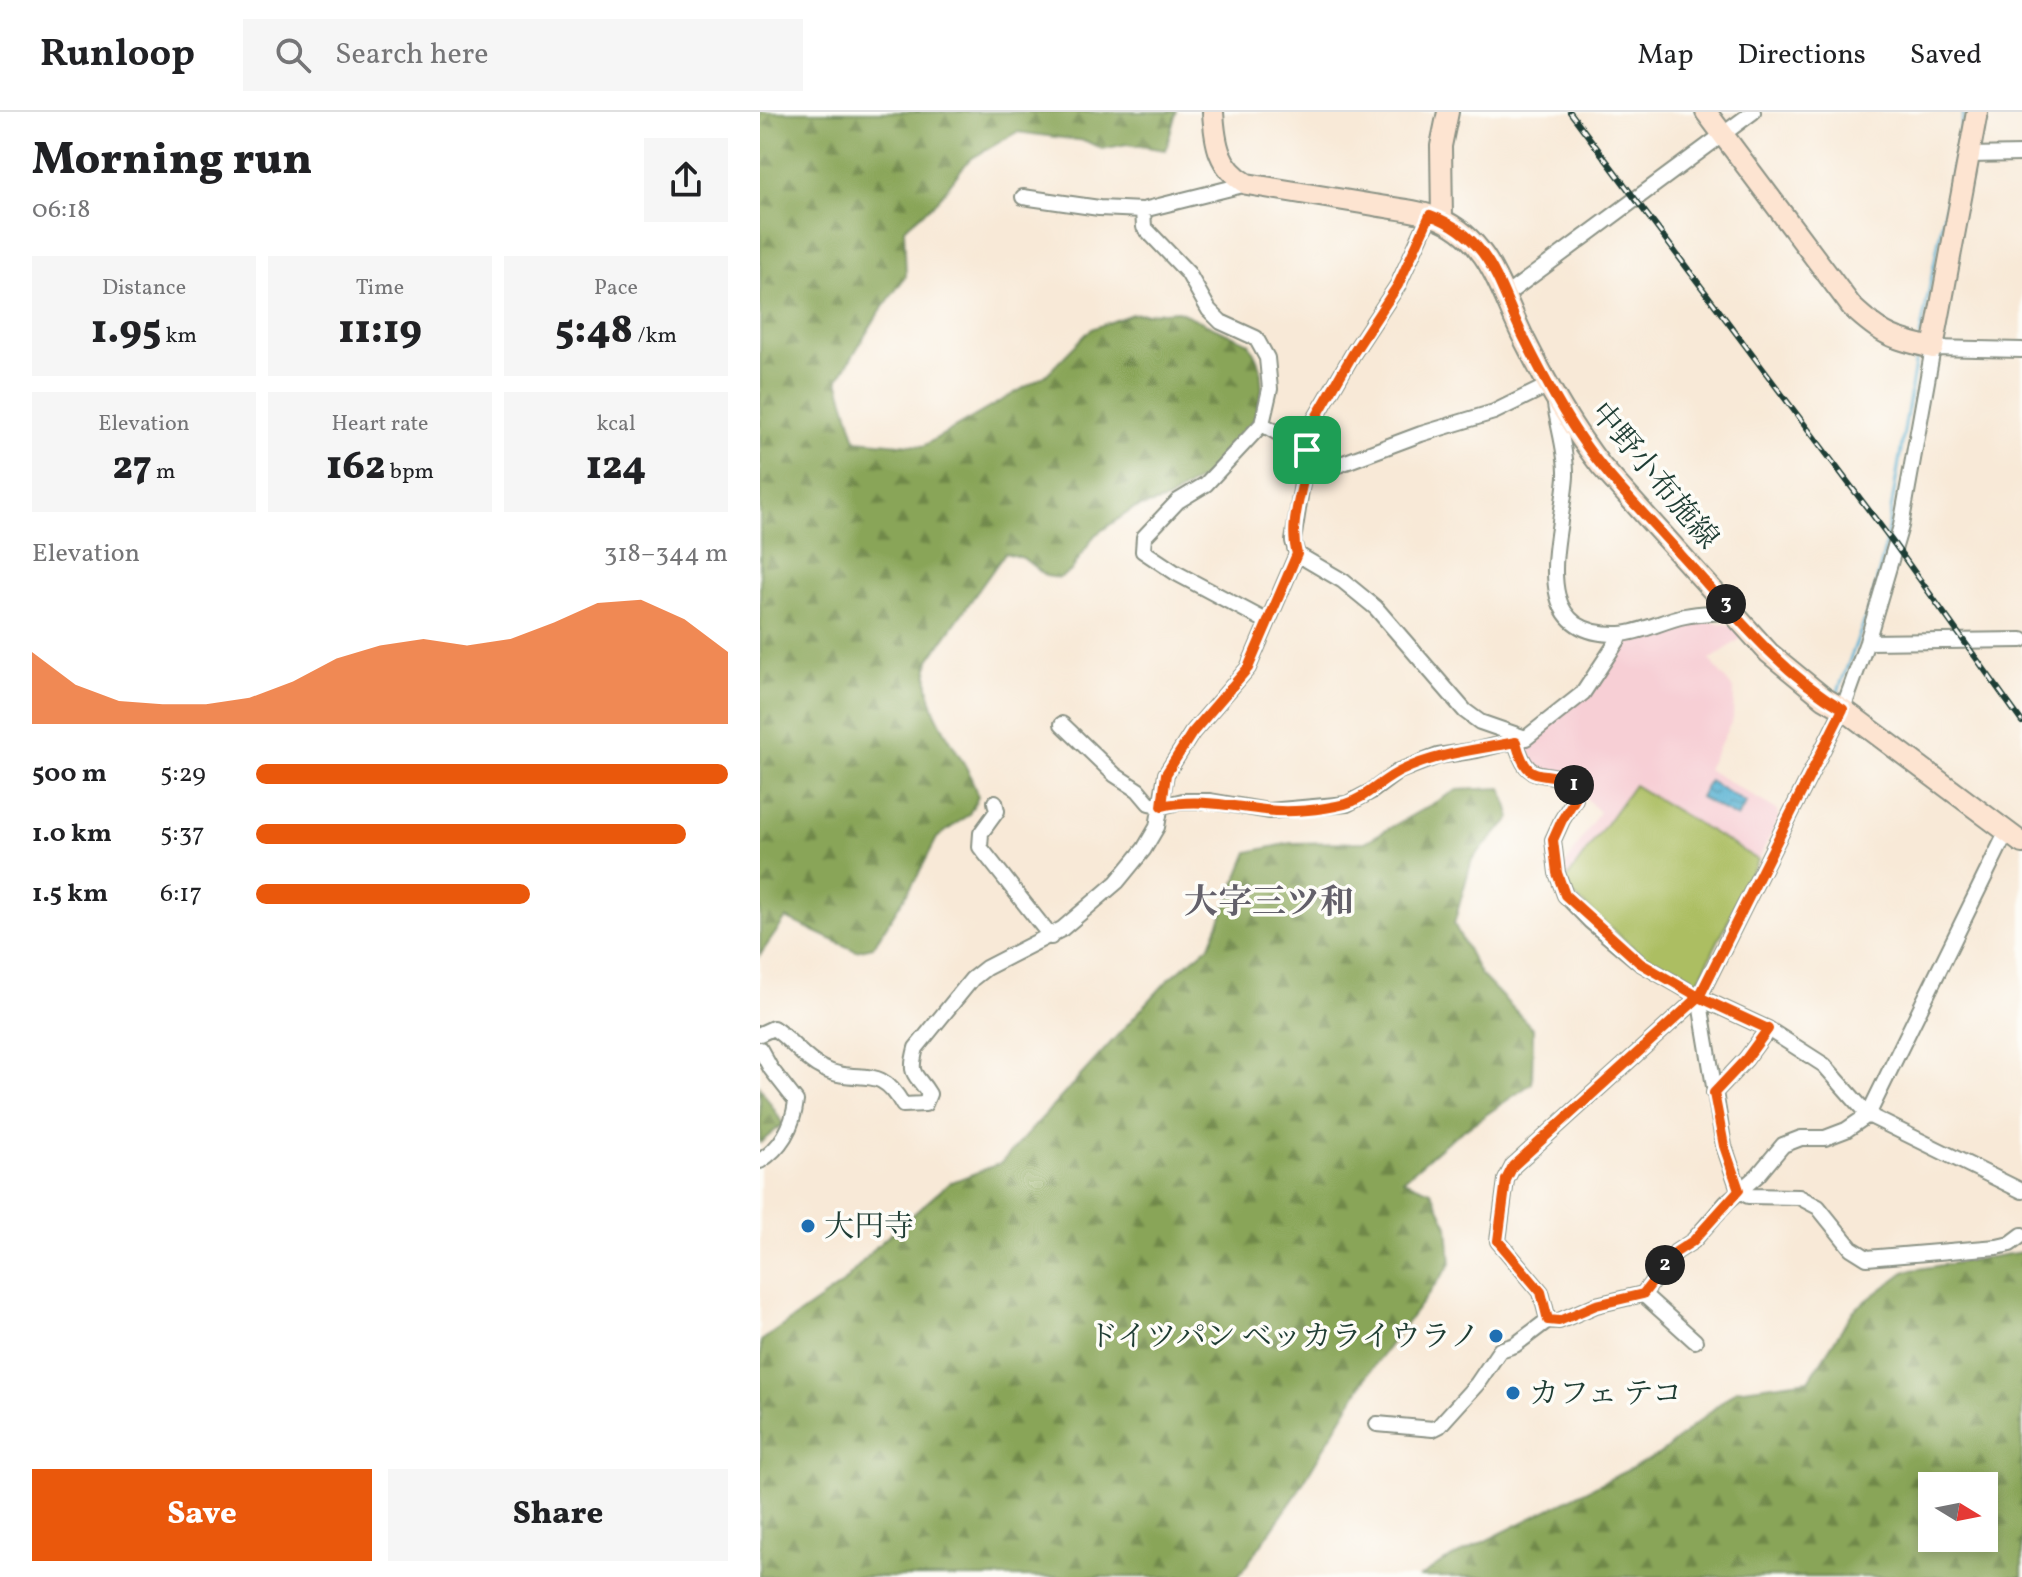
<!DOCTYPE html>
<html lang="en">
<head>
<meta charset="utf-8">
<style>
  body { margin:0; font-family:Vollkorn,"Noto Serif JP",serif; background:#f6f6f6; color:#202124; height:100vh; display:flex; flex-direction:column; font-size:30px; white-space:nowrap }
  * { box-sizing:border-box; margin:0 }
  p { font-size:26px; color:#757577 }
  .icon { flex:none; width:44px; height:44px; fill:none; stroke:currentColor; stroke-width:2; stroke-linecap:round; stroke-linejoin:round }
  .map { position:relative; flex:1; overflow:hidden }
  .drawer { display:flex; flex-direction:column; background:#fff; width:760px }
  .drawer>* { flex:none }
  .needle { width:52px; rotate:100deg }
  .fabs { position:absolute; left:1158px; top:1360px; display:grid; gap:16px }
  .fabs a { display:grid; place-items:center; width:80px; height:80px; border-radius:0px; background:#fff; box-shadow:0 4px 12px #0003; font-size:40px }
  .pin { position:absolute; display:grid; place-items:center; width:68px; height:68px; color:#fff; margin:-34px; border-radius:16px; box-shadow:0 4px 12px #0006 }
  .km { position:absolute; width:40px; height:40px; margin:-20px; border-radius:50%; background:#222; color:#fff; font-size:22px; line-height:40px; text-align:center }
  .round { display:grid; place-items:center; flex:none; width:84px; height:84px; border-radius:0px; background:#f6f6f6 }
  .overview { display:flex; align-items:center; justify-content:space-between; height:136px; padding:0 32px }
  h1 { font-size:44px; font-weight:800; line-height:60px }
  .metrics { display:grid; grid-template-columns:repeat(3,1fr); gap:12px; height:136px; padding:8px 32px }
  .metrics div { display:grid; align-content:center; border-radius:0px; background:#f6f6f6; text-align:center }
  .metrics b { font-size:40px; font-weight:800 }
  .metrics small { font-size:22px; font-weight:400 }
  .metrics p { font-size:22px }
  .chart { height:224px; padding:16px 32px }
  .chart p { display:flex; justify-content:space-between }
  .chart svg { width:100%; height:144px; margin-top:8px; fill:#ea580c; opacity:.7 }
  .button { display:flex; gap:16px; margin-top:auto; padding:16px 32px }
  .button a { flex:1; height:92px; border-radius:0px; background:#ea580c; color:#fff; font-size:32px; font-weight:800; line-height:92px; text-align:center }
  .button a+a { background:#f6f6f6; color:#202124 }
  ul { padding:0 32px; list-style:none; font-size:26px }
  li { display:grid; grid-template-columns:128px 96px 1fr; align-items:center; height:60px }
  li i { height:20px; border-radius:10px; background:#ea580c }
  header { display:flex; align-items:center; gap:48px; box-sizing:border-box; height:112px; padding:0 40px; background:#fff; border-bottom:2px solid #e0e0e0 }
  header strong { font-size:38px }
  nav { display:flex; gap:44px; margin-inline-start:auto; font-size:28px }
  .search { width:560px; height:72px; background:#f6f6f6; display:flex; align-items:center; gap:20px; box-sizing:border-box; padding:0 28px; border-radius:0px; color:#757577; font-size:30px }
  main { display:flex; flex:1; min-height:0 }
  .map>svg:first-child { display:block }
  .built { fill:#f7cfd5 }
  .grass { fill:#acbe62; stroke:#667e4b; stroke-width:2 }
  .forest { fill:url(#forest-firs); stroke:#547146; stroke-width:2; fill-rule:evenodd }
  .water { fill:url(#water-ripples); stroke:#3a7683; stroke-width:2 }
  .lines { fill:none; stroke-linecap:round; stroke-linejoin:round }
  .stream { stroke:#54b0d2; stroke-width:3 }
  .street-casing { stroke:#8c9386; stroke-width:18 }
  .secondary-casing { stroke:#8c9386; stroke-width:24 }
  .street { stroke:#fff; stroke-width:14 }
  .secondary { stroke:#fde4d1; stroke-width:20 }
  .rail-casing { stroke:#1f3d34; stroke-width:6 }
  .rail { stroke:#fdfcf7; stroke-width:3; stroke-dasharray:9; stroke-linecap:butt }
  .route-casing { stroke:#fff; stroke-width:16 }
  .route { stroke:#ea580c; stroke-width:10 }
  .poi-dot { fill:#1f6fb2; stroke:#fdfcf7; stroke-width:3 }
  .labels { text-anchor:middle; stroke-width:7; stroke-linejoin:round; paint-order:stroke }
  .street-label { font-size:30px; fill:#1f3d34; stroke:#fdfcf7 }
  .poi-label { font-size:30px; fill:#1f3d34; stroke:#fdfcf7; text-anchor:start }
  .quarter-label { font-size:34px; font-weight:bold; fill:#63606a; stroke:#fdfcf7 }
</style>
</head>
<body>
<header>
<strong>Runloop</strong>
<div class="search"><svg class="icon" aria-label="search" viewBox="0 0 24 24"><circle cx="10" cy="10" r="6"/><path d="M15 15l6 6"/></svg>Search here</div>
<nav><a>Map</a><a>Directions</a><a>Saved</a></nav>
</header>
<main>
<section class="drawer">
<div class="overview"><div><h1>Morning run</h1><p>06:18</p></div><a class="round"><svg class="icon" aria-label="share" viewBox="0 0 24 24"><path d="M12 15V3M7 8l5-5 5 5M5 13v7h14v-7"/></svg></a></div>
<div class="metrics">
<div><p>Distance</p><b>1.95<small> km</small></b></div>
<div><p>Time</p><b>11:19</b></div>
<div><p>Pace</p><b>5:48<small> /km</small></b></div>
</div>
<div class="metrics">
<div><p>Elevation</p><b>27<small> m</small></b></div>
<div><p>Heart rate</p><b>162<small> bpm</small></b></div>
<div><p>kcal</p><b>124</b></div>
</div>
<div class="chart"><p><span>Elevation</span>318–344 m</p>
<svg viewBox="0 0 160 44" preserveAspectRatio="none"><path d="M0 44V22L10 32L20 37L30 38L40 38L50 36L60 31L70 24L80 20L90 18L100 20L110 18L120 13L130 7L140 6L150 12L160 22V44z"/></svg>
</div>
<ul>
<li><b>500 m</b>5:29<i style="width:100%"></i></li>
<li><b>1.0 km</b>5:37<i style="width:91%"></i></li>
<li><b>1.5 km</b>6:17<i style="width:58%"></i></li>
</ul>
<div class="button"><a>Save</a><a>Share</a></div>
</section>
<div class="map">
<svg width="1262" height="1465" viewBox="0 0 1262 1465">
  <defs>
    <pattern id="forest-firs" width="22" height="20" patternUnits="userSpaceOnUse" patternTransform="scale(2)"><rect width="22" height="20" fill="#89a558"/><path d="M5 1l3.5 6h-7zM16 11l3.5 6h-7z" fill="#6f884a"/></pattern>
    <pattern id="water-ripples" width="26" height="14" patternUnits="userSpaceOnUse" patternTransform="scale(2)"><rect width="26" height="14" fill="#54b0d2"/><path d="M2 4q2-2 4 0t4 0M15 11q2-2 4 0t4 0" fill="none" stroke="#4590ab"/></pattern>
  </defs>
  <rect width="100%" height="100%" fill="#fdfcf7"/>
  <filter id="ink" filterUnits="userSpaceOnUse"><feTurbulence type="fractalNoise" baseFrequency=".0125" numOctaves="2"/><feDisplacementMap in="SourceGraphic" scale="16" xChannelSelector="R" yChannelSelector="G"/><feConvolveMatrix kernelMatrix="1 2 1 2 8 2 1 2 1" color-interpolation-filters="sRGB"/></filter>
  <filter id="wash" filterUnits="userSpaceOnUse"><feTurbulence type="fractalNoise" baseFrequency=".006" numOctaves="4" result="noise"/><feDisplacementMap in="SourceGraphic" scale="32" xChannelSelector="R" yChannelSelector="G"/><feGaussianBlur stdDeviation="1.8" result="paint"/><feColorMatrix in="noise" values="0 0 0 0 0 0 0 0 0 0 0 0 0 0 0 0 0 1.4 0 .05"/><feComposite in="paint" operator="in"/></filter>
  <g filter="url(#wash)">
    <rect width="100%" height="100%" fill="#f8e9d7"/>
    <path class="built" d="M933 507 977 514 986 523 950 548 974 578 973 607 947 657 1017 698 1019 706 935 876 836 804 806 768 803 757 839 700 821 681 816 668 810 662 775 655 766 643 769 629 859 538 876 526Z"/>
    <path class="grass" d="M874 673 998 748 935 876 884 845 812 782 806 768Z"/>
    <path class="forest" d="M0 0H416L406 38 367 32 342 37 326 29 257 20 209 48 176 90 144 117 146 164 118 202 78 268 96 328 163 334 286 263 331 217 372 202 418 199 489 231 500 253 502 277 494 309 445 364 407 388 373 397 335 423 311 459 299 466 286 464 263 446 245 441 169 548C161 592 186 619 206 655 211 664 214 675 218 685L209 702 177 726 157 765 113 835 96 839 26 806 0 843Z
      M742 676 751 706 712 747 694 812 720 862 773 917 772 971 688 1029 643 1068 671 1079 688 1114 691 1152 608 1262 534 1386 478 1465H0L1 1229 81 1173 118 1133 189 1071 241 1051 408 868 450 833 488 740 531 731 605 730 697 678Z
      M0 975 23 1012 0 1031Z
      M1262 1140V1465H660L683 1450 900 1342 976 1278 1049 1268 1094 1198 1146 1159ZM1172 1374H1224V1426H1172Z"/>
    <path class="water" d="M949 669 986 691 977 706 940 685Z"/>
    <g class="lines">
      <path class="stream" d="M1160 224 1204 0
        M1077 582 1112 489 1125 435 1157 240"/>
    </g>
  </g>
  <g filter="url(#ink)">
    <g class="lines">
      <g class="street-casing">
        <path id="street" d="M1208 43 1262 42
          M263 85 339 96 383 98 487 72
          M383 98 384 115 428 161 449 198 461 210 496 226 507 246 510 277 502 312 547 338
          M746 183 993 0
          M795 292C798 315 807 341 806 364 803 421 762 525 860 522 881 521 904 508 925 504 940 501 957 501 973 499
          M502 312 446 372 418 389 384 425 383 439 416 461 506 509
          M547 353H578L661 322 734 300 789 273
          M537 442 583 469 616 496 705 599 720 610 766 626
          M1107 530 1262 528
          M302 612 355 663 378 678 389 691 402 694 423 689H450L509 699 587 692 612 679 639 659 678 644 717 638 766 626 823 581 862 522
          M756 630C769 678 784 652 814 673L815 687 802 708 793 728 797 761 805 783 830 809 880 851 939 885 1008 917 1064 953 1108 1003 1262 1079
          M235 690 237 699 221 721 220 735 291 825
          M939 885 964 1034 979 1078 988 1084 1039 1085 1058 1095 1091 1136 1107 1146 1237 1135 1250 1132 1262 1123
          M0 922 13 916C31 927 43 947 62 956 98 975 118 948 143 993L165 992 169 982C156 960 148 966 156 936L212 867 226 856 302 817 357 770 384 737 397 715 406 662 432 621 488 556 537 442 533 429 551 314 594 240 638 173 670 103
          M0 937 11 957 36 989C33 1014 22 1035 0 1049
          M954 981 986 947 1008 917
          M883 1182 935 1229
          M788 1208 781 1180 738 1129 746 1068 753 1054 939 885 1083 597 1107 530 1141 414 1173 236 1262 238
          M617 1312 673 1317 679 1314 717 1272 740 1238 755 1233 788 1208 799 1209 836 1193 883 1182 916 1140 933 1129 967 1090 998 1063 1023 1033 1041 1026H1065L1086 1018 1108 1003 1247 719"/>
      </g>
      <g class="secondary-casing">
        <path id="secondary" d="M453 0C455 31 458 55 487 72 529 79 571 86 614 93 635 97 660 98 680 107 732 130 741 182 765 229 787 273 811 315 841 354L1009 541 1064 586 1083 597 1262 731
          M946 0 1092 195C1122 223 1133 227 1173 236L1217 0
          M682 107 681 34 688 0"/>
      </g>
      <use href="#street" class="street"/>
      <use href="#secondary" class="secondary"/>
      <g class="rail-casing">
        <path id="rail" d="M810 0 1135 433 1262 610"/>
      </g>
      <use href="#rail" class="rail"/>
    </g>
  </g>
  <g class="lines" filter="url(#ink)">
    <g class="route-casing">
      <path id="route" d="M547 338C547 373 527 407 537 442L488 556 432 621 406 662 402 694C438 686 469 694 505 698 529 701 561 698 585 692 607 686 622 667 643 658 678 641 717 638 756 630 769 679 784 652 814 673L815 687 802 708 793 728 797 761 805 783 880 851 939 885 753 1054 746 1068 738 1129 781 1180 788 1208 799 1209 836 1193 883 1182 916 1140 933 1129 979 1078 964 1034 954 981 986 947 1008 917 939 885 1083 597C1018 559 971 498 921 443 888 405 851 370 822 328 800 297 782 262 765 228 738 175 733 126 670 103L638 173 594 240 551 314 547 338"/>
    </g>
    <use href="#route" class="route"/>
  </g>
  <g class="poi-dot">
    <circle cx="48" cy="1114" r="8"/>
    <circle cx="736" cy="1224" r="8"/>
    <circle cx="753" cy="1281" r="8"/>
  </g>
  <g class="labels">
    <g class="street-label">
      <text transform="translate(895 363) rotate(50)" y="10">中野小布施線</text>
    </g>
    <g class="poi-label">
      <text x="64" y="1124">大円寺</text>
      <text x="720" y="1234" text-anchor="end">ドイツパン ベッカライウラノ</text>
      <text x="769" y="1291">カフェ テコ</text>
    </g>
    <g class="quarter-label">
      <text x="509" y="801">大字三ツ和</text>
    </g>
  </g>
</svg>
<div class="fabs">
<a><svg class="needle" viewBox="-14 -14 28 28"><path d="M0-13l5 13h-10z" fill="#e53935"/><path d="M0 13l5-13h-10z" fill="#757577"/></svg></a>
</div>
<div class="pin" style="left:547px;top:338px;background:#1e9e55"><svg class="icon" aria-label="arrive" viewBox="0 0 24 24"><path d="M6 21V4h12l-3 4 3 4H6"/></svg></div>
<b class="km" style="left:814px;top:673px">1</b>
<b class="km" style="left:905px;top:1153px">2</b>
<b class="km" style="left:966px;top:492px">3</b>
</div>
</main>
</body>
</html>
